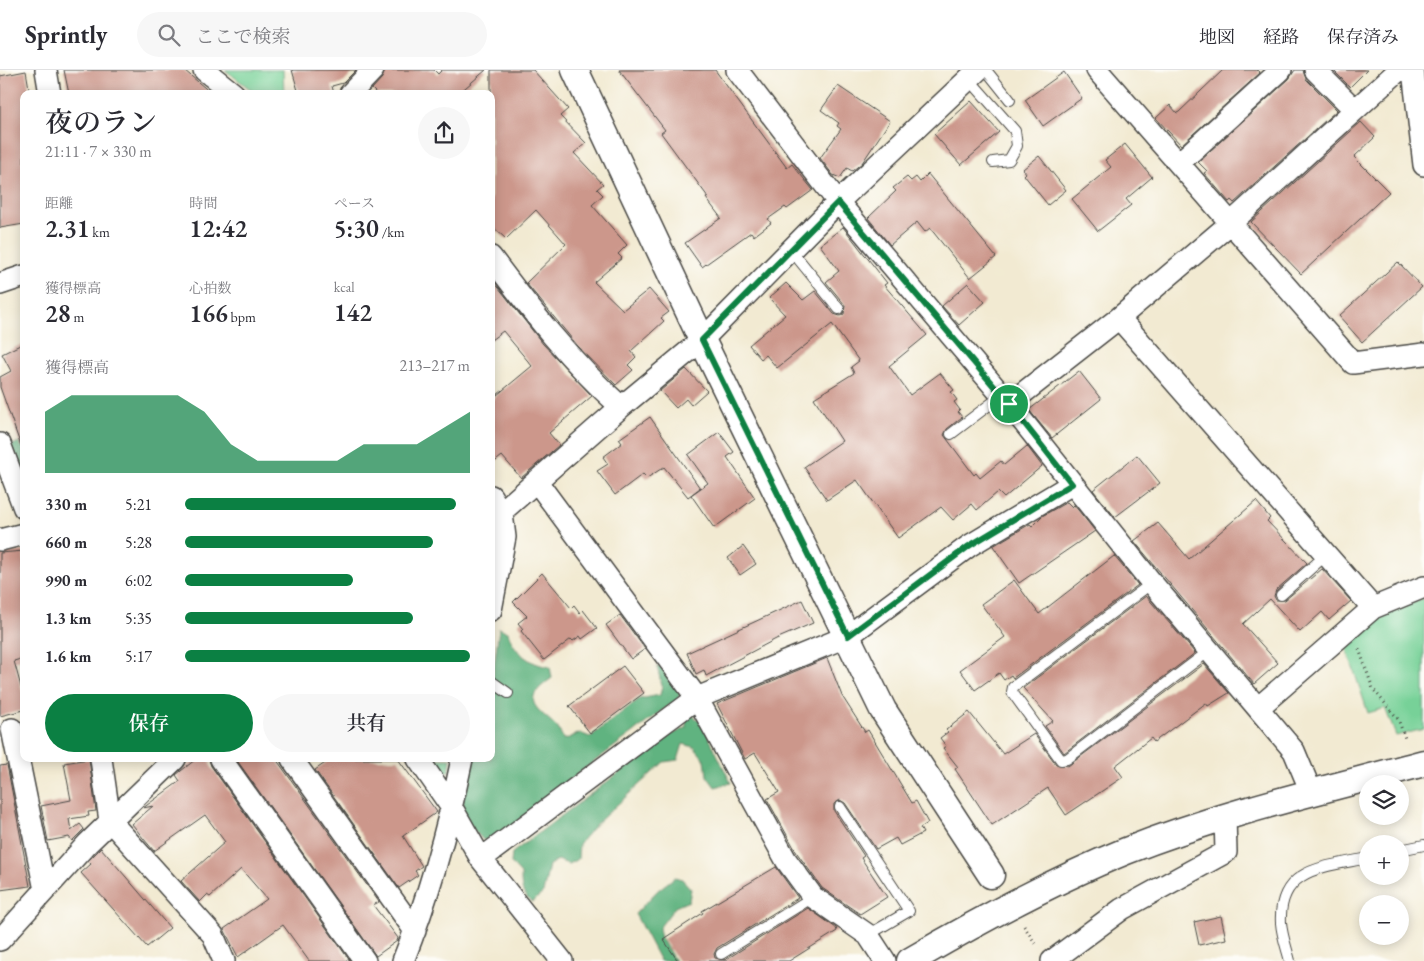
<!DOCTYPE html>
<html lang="ja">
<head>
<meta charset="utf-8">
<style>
  body { margin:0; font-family:"EB Garamond","Noto Serif JP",serif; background:#f7f7f7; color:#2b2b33; height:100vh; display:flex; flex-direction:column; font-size:19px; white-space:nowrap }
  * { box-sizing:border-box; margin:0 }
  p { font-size:16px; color:#7c7c81 }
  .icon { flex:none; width:28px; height:28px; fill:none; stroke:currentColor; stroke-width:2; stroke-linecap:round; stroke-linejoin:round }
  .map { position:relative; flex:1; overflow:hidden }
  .side { position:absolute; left:20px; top:20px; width:475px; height:672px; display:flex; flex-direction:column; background:#fff; border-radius:10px; box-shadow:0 2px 12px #0003 }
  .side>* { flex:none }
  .tools { position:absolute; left:1359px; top:705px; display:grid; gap:10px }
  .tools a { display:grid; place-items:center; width:50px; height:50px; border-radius:50%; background:#fff; box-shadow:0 2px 12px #0003; font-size:25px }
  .pin { position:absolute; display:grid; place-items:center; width:42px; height:42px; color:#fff; margin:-21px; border:2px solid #fff; border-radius:50%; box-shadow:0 1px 5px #0007 }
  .round { display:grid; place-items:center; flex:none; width:52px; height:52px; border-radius:26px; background:#f7f7f7 }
  .overview { display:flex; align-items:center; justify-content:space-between; height:85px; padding:0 25px }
  h1 { font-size:28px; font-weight:600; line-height:38px }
  .stats { display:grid; grid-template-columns:repeat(3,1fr); gap:8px; height:85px; padding:5px 25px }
  .stats div { display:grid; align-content:center }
  .stats b { font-size:25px; font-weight:600 }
  .stats small { font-size:14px; font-weight:400 }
  .stats p { font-size:14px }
  .chart { height:140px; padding:10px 25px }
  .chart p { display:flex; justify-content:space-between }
  .chart svg { width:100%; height:90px; margin-top:5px; fill:#0b8043; opacity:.7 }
  .primary-button { display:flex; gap:10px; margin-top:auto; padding:10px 25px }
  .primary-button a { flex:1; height:58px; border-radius:30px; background:#0b8043; color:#fff; font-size:20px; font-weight:600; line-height:58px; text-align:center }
  .primary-button a+a { background:#f7f7f7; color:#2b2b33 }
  ul { padding:0 25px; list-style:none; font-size:16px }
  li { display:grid; grid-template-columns:80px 60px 1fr; align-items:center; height:38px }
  li i { height:12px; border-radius:6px; background:#0b8043 }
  header { display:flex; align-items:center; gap:30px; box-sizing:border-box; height:70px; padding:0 25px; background:#fff; border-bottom:1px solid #e1e1e2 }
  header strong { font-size:24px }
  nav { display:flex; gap:28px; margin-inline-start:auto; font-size:18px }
  .search { width:350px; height:45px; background:#f7f7f7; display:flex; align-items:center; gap:12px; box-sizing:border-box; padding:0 18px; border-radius:28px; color:#7c7c81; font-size:19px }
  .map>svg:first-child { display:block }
  .green { fill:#77d198; stroke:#517e62 }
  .forest { fill:#61b380; stroke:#466f56 }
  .building { fill:#cc978b }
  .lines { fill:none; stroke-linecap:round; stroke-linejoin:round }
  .service-casing { stroke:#494844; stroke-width:12 }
  .minor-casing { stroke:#494844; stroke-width:24 }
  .tertiary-casing { stroke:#494844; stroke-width:29 }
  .path { stroke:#494844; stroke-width:3; stroke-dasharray:1 4; stroke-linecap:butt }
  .service { stroke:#fff; stroke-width:10 }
  .minor { stroke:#fff; stroke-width:21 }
  .tertiary { stroke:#fff; stroke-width:26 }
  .route-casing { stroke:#fff; stroke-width:10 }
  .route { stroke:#0b8043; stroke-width:6 }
</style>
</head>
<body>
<header>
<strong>Sprintly</strong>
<div class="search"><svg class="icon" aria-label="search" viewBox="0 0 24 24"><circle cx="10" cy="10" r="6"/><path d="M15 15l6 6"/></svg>ここで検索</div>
<nav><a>地図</a><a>経路</a><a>保存済み</a></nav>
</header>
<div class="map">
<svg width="1424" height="891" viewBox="0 0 1424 891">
  <rect width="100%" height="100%" fill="#fdfcf7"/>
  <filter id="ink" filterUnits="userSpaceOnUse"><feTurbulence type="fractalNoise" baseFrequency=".02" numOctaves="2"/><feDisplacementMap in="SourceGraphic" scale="10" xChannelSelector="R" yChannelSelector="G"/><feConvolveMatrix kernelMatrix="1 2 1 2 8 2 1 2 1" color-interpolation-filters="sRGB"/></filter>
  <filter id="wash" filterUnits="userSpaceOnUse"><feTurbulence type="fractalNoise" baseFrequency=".0096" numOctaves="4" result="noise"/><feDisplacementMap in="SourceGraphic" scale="20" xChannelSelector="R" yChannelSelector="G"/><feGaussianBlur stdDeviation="1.12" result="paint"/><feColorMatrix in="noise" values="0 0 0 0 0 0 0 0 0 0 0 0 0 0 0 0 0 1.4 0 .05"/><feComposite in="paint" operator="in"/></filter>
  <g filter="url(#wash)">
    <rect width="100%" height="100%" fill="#f2ead2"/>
    <path class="green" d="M225 0H283L284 24H257Z
      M1424 528V659L1396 666 1385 638 1368 643 1345 574 1381 547Z
      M431 689H451L449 701 440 702Z"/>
    <path class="forest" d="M24 370V417L10 376Z
      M499 558 508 562C514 582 529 594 550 597L552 608C520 631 535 636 556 656 559 659 562 666 564 670L580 663 590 667 639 629 660 625 662 616 657 597 666 595 683 616 678 629 587 697 497 769 483 770 464 750 463 743V727L472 689H491V622Z
      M692 645 702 653 731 713 715 717 707 706 705 690 694 677 683 674 678 690 664 692 595 755 579 774 578 789 568 794 558 790 549 795 543 823 532 832C521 825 521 816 521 804L511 793 512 783 668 666 686 658V648Z
      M675 807 682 809 691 819 689 831 675 837 659 858 661 868 675 891H660L635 844 658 820Z"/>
    <g id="blocks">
      <path class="building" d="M64 0H184L212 24H69Z
        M292 0H356L343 13 332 16 334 24H299Z
        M385 0H434L438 4 442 0H486L458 24H377L372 19 382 8Z
        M491 0H533L568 39 560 46 586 73 574 83 603 114 597 119 603 125 592 135 627 175 618 184 622 188 594 212 623 240 649 219 669 242 661 248 664 251 631 281 636 287 628 295 633 300 616 315 577 275 526 213 566 174 536 140 506 169 491 155Z
        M619 0H715L787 98 792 94 813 120 787 139 785 137 768 149 771 153 754 166 751 162 702 197 685 173 721 148 706 128 708 127 661 63 665 60Z
        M1223 0H1257L1260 3 1181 75 1156 48 1170 35 1177 43 1179 42Z
        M1295 0H1303L1306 9 1337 40 1234 133 1231 130 1229 132 1204 103 1207 101 1198 92 1289 9Z
        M1333 0H1367L1350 17Z
        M26 1 30 24H24V154L0 158V6Z
        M1064 2 1082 28 1043 56 1025 30Z
        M838 16 890 51 862 93 852 101 847 98 840 108 833 105 820 88 841 59 837 56 839 53 821 40Z
        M971 31 999 62 961 95 934 64Z
        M1361 52 1375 67 1354 87 1389 122 1301 204 1251 152Z
        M1125 74 1152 107 1126 129 1131 135 1098 161 1072 129 1111 97 1105 90Z
        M1039 86 1066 120 1048 135 1024 105 1026 103 1023 99Z
        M928 104 996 187 970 208 930 158 925 162 917 152 890 175 868 148 896 121 893 118 907 107 911 111 916 107 920 112Z
        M843 157 887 213 884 215 927 265 889 296 910 325 940 303 954 320 951 322 957 330 954 332 960 340 958 342 962 347 947 359 944 365 974 405 976 403 980 408 1001 391 1004 395 1027 376 1042 396 1004 428 998 422 977 440 972 434 953 450 941 437 898 468 857 410 827 430 804 397 842 371 814 328 854 303 851 297 859 291 832 254 777 298 766 285 761 289 749 275 785 245 769 228 786 213 803 230 815 221 834 244 840 246 844 244 845 235 826 212 839 201 820 175Z
        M1398 192 1422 217 1362 272 1339 246Z
        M491 208 543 274 592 326 549 363 559 375 521 408 502 386 491 395V330L532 296 503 261 491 270Z
        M968 213 985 232 959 255 942 236Z
        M24 273V376H21L0 317V307L11 301 2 284Z
        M686 299 707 321 691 335 686 329 676 338 660 321Z
        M1079 301 1101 329 1052 368 1029 340Z
        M650 347 700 418 688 427 664 397 647 408 643 404 615 425 597 401 608 394 603 387 622 373 619 369Z
        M719 362 734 382 727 387 755 428 714 458 691 425 708 413 688 385Z
        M1137 385 1160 413 1115 447 1093 420Z
        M1256 431 1270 448 1267 451 1307 493 1276 520 1274 526 1276 530H1285L1322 499 1351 531 1329 550 1322 542 1300 562 1270 529 1243 554 1278 593 1254 614 1134 471 1158 453 1189 489Z
        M1067 432 1072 437 1074 435 1095 461 1019 513 993 476 1030 454 1032 456 1042 446Z
        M743 476 756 494 740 505 728 488Z
        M24 481V588L14 591 24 628V640L0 646V483Z
        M1114 486 1138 515 1013 608 1011 605 1004 610 999 603 975 620 960 600 1005 567 981 534 1014 510 1039 544Z
        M542 503 571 538 574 535 580 543 583 540 597 558 582 569 580 566 573 571 571 569 544 590 521 561 523 559 518 553 527 546 513 532Z
        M1146 526 1195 583 1064 683 1045 656 1053 651 1023 618Z
        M802 530 813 553 776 569 706 606 704 600 696 604 687 583Z
        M620 545 645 579 631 589 606 555Z
        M827 588 842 626 865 662 868 660 912 733 916 731 928 753 920 758 923 763 900 775 896 768 876 779 845 733 840 730 834 734V741L864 786 861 788 887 827 860 844 822 818 797 783 767 729 779 722 755 683 745 689 717 634Z
        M1204 594 1229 623 1208 636 1206 633 1154 672 1151 668 1115 696 1123 707 1066 745 1048 718 992 755 955 699 958 697 943 678 946 676 940 668 948 662 946 660 969 642 1003 684 1034 664 1056 694 1068 696Z
        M623 596 644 623 590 663 569 636Z
        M89 689 96 741 88 742 89 746 69 749 71 761 80 754 84 759 72 771 69 767 48 771 41 736 71 730 64 693Z
        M196 689H209L211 696 350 891H309L283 855 238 887 224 859 267 829 241 799 210 827 207 825 200 832 181 811 225 772 205 745 154 781 143 768 132 754 153 736 143 738 180 711 176 705Z
        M236 689H276L379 832 373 835 398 868 397 871 376 886Z
        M331 689H398L437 742 403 766 422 796 415 801 418 805 399 818 315 700Z
        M7 695 30 816 0 820V696Z
        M101 778 170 858 147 877 81 803 91 794 88 791Z
        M776 797 798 828 717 878 714 884 715 888 725 890 808 838 836 858 837 861 789 891H678L663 869 703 843 702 841Z
        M1221 846 1226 869 1199 875 1194 852Z"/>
    </g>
  </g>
  <g filter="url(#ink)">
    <use href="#blocks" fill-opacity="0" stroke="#494844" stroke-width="1"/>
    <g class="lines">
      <g class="service-casing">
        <path id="service" d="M986 0 1010 30
          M969 9 1015 61 1017 76 1009 90 993 92
          M791 180 839 239
          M951 364 1001 326
          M1152 513 1013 617 1012 622 1061 690 1067 689 1209 581
          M1281 525 1327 484
          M491 611 508 623
          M840 737 909 841 868 865
          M1400 780 1424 775
          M721 884 813 827
          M1290 891C1287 879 1282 866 1281 853 1278 797 1326 797 1368 788"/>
      </g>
      <g class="minor-casing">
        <path id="minor" d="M46 0 50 24
          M204 0 234 24
          M737 0 838 132 1009 334 1152 513 1294 681 1312 724
          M1097 0 1353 293 1424 284
          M1315 0 1354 39
          M1413 0 1424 95
          M350 24 373 0
          M1179 93 1281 0
          M491 187C533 243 569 290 621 337
          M0 214 24 206
          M1119 248 1373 538 1424 517
          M1009 334 1119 248 1232 152 1399 0
          M0 374 24 438
          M537 412 697 628 786 790 813 827 868 865 885 891
          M491 426 502 444 505 467 491 540
          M491 451 621 337 702 270 838 132 978 0
          M0 470 24 464
          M1258 638 1373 538
          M12 659 45 820
          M101 689 110 751 213 865 224 891
          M221 689 365 891
          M292 689 415 861
          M418 689 452 738 481 789 562 891
          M481 789 697 628 848 566 969 476 1072 414
          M0 870 87 774 175 689
          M403 891C429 826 448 757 462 689
          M1052 891 1122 839 1226 782 1225 747"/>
      </g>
      <g class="tertiary-casing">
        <path id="tertiary" d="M575 0 702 270 883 640 991 805
          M910 891C980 850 1050 812 1126 781 1222 743 1324 720 1424 693"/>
      </g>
      <path class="path" d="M1359 579 1373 619 1398 649 1406 671
        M1024 856 1037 876"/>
      <use href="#service" class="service"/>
      <use href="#minor" class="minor"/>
      <use href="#tertiary" class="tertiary"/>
    </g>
  </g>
  <g class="lines" filter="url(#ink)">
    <g class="route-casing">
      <path id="route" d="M838 132 1009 334 1072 414 969 476 848 566 702 270Z"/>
    </g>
    <use href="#route" class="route"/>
  </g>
</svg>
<div class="tools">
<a><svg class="icon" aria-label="layers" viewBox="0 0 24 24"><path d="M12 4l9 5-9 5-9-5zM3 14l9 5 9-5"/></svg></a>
<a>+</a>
<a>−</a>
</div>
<div class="pin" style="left:1009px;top:334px;background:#1e9e55"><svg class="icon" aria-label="arrive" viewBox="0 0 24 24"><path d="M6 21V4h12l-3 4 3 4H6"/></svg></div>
<section class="side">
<div class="overview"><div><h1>夜のラン</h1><p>21:11 · 7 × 330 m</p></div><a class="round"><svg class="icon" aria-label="share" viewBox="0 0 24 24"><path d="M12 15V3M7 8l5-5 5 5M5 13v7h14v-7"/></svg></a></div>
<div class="stats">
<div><p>距離</p><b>2.31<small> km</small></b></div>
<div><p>時間</p><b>12:42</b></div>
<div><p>ペース</p><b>5:30<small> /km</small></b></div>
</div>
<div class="stats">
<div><p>獲得標高</p><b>28<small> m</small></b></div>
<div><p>心拍数</p><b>166<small> bpm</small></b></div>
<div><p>kcal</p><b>142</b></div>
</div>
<div class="chart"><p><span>獲得標高</span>213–217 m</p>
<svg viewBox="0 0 160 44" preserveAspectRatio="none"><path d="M0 44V14L10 6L20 6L30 6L40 6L50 6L60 14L70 30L80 38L90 38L100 38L110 38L120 30L130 30L140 30L150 22L160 14V44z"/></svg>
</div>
<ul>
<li><b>330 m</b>5:21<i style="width:95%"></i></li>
<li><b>660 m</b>5:28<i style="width:87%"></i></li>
<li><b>990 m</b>6:02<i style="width:59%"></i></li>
<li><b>1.3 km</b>5:35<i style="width:80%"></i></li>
<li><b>1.6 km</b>5:17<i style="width:100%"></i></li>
</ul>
<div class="primary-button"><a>保存</a><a>共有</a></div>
</section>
</div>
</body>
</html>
